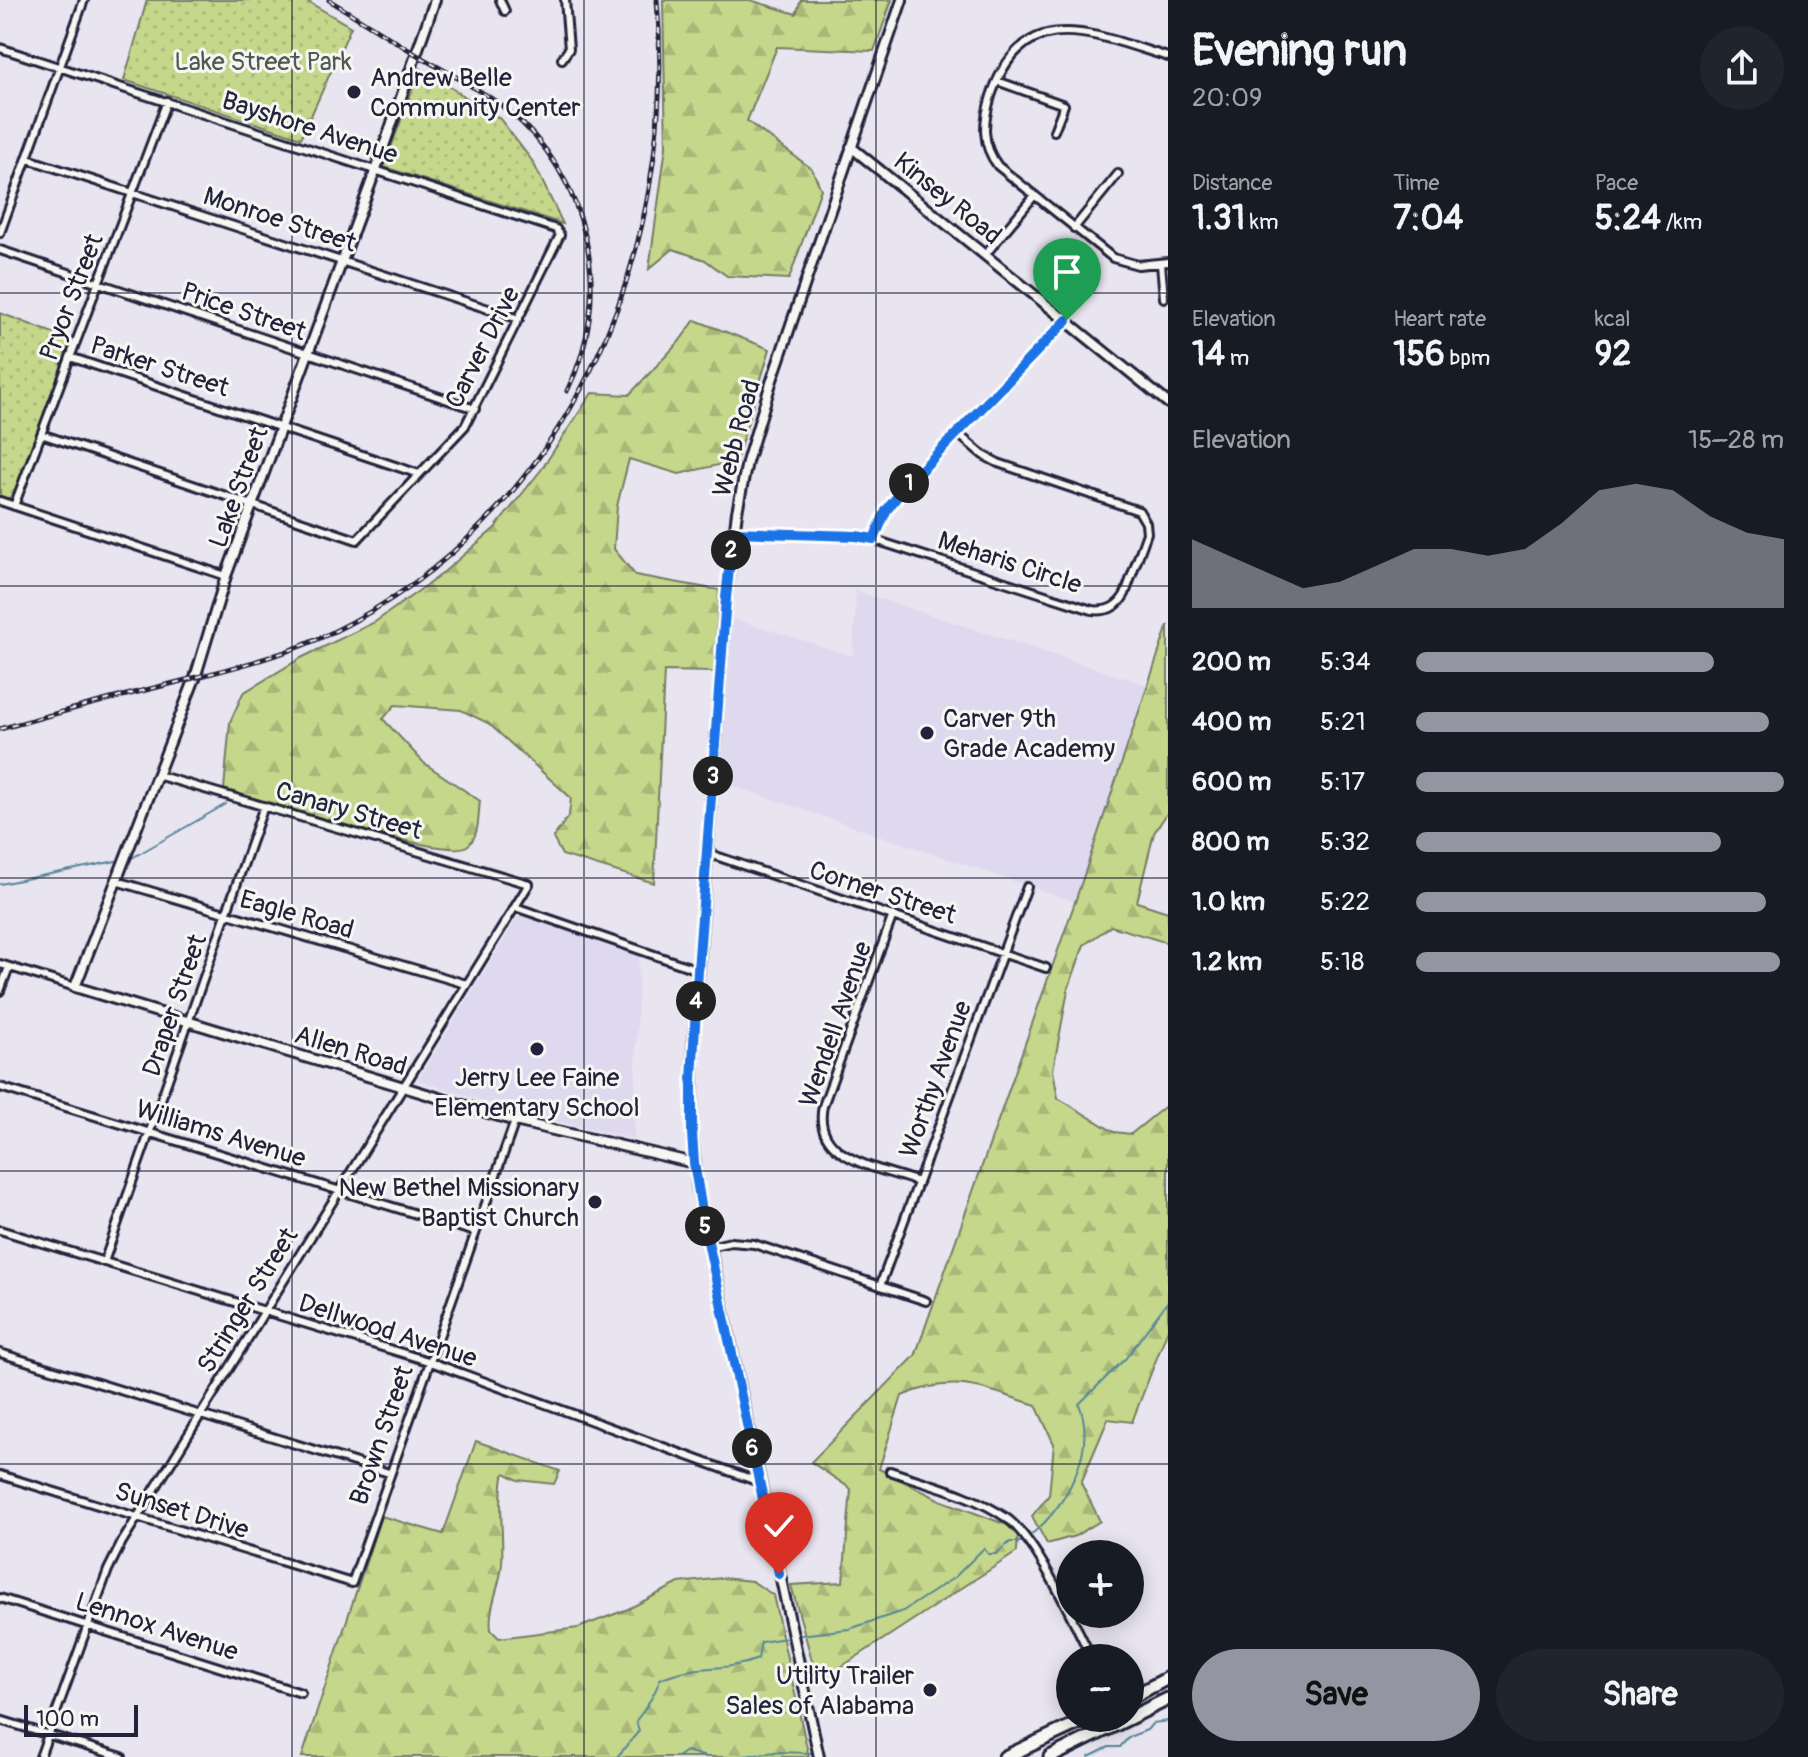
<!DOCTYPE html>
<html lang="en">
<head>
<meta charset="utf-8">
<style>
  body { margin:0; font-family:Pangolin,sans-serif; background:#20242c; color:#f1f3f6; height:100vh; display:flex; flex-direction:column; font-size:30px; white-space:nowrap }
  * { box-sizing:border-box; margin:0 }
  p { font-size:26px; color:#9ea1a6 }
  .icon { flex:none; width:44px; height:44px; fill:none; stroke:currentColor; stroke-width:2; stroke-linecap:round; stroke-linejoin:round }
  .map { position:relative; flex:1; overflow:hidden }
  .side { display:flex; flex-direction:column; background:#171b24; width:640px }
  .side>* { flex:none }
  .controls { position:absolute; left:1056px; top:1540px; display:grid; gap:16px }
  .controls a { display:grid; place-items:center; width:88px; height:88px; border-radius:50%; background:#171b24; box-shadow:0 4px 20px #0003; font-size:40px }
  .scale { position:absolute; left:24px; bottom:20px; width:114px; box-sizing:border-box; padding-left:8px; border:4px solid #22223b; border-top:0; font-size:22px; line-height:28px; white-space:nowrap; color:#22223b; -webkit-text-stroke:6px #f6f6f2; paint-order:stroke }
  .pin { position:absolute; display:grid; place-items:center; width:68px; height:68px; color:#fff; margin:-82px -34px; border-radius:50% 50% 50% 0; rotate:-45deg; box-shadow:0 0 8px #0007 }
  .pin .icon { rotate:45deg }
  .km { position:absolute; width:40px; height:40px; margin:-20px; border-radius:50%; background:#222; color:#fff; font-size:22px; line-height:40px; text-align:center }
  .round { display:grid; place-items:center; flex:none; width:84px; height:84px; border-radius:42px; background:#20242c }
  .head { display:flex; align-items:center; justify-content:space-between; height:136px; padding:0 24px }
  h1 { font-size:44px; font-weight:700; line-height:60px }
  .figures { display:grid; grid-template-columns:repeat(3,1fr); gap:12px; height:136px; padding:8px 24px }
  .figures div { display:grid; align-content:center }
  .figures b { font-size:34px; font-weight:700 }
  .figures small { font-size:22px; font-weight:400 }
  .figures p { font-size:22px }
  .chart { height:224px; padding:16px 24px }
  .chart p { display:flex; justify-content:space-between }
  .chart svg { width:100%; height:144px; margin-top:8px; fill:#9495a2; opacity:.7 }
  .cta { display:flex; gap:16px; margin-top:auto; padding:16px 24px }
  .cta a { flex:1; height:92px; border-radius:48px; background:#9495a2; color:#111; font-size:32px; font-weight:700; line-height:92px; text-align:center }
  .cta a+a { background:#20242c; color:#f1f3f6 }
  ul { padding:0 24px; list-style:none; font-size:26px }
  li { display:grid; grid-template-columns:128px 96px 1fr; align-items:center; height:60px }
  li i { height:20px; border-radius:10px; background:#9495a2 }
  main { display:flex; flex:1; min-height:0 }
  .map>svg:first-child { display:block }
  .built { fill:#ded9ef }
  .forest { fill:url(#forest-firs); stroke:#747c63; stroke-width:2 }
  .park { fill:url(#park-dots); stroke:#747c63; stroke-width:2 }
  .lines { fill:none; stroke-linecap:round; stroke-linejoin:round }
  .stream { stroke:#578699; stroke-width:2 }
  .minor-casing { stroke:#22223b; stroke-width:12 }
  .tertiary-casing { stroke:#22223b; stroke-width:14 }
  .trunk-casing { stroke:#22223b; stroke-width:17 }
  .minor { stroke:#f6f6f2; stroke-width:6 }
  .tertiary { stroke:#f6f6f2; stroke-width:8 }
  .trunk { stroke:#f6f6f2; stroke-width:11 }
  .rail-casing { stroke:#22223b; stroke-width:5 }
  .rail { stroke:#f6f6f2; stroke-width:2; stroke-dasharray:6; stroke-linecap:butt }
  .route-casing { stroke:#fff; stroke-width:16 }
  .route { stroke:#1a73e8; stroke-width:10 }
  .grid { fill:none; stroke:#22223b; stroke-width:2; stroke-opacity:0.55 }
  .poi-dot { fill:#22223b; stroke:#f6f6f2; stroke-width:3 }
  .labels { text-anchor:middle; stroke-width:6; stroke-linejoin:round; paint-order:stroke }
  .park-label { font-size:26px; fill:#535853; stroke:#f6f6f2 }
  .poi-label { font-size:26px; fill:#22223b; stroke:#f6f6f2; text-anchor:start }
  .street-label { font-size:26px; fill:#22223b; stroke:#f6f6f2 }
</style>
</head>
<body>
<main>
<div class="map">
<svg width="1168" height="1757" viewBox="0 0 1168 1757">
  <defs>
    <pattern id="forest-firs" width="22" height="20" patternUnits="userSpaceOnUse" patternTransform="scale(2)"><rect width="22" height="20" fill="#c5d78b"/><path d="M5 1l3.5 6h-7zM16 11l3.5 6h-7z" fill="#a9b879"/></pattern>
    <pattern id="park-dots" width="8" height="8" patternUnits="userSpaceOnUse" patternTransform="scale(2)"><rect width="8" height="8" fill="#c5d78b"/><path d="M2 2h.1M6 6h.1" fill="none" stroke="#a9b879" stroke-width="1.8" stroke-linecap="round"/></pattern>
  </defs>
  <rect width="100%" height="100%" fill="#e8e5f0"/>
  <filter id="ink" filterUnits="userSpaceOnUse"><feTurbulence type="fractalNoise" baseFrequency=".0125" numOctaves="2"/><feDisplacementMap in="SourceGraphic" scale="16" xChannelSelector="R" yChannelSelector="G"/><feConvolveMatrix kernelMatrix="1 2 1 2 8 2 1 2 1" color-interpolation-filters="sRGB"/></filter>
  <g filter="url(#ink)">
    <path class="built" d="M856 591 1147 685 1075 902 719 781 731 618 853 656Z
      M519 915 639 956 634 1139 520 1113 418 1080Z"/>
    <path class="forest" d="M663 0H750L796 14 801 0H892L874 51 777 47 747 121 812 169 821 189 789 279 727 276 705 260 673 249 649 269 666 147Z
      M695 320 770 349 736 461 679 474 629 459 617 506 614 549 635 575 719 590 714 672 664 671 654 883 562 855 553 838 569 815 571 798 488 723 461 710 395 705 383 719 424 763 480 801C478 815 480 837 467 846 446 861 259 799 224 789L230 722 243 693 301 658 375 622 438 577 495 528 541 470 592 393 629 395 678 343Z
      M1168 625V812L1154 833 1137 902 1168 912V943L1111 926 1084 945 1068 990 1053 1070 1058 1098 1114 1132 1131 1134 1168 1104V1329L1132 1422 1108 1419 1081 1483 1100 1521 1075 1536 1047 1544 1032 1516 1049 1495 1054 1444 1036 1405C984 1389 955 1373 902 1396L879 1469 940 1500 1018 1529 1017 1552 818 1682 791 1585 843 1582 851 1489 811 1462 915 1356 1075 902Z
      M476 1441 560 1471 554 1484 518 1480 505 1473 503 1477C498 1506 504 1535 502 1564 500 1588 488 1607 491 1630L499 1638 578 1628 628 1609 679 1583 722 1578 752 1581 773 1595 809 1757H302L381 1516 443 1534Z"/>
    <path class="park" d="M147 0H305L351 27 301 138 124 80Z
      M420 68 500 119 533 162 563 224 384 167Z
      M0 313 72 340 13 496 7 499 0 497Z"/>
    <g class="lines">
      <path class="stream" d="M132 858 226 804
        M0 884 116 861
        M1032 1534C1067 1505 1097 1449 1079 1404L1126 1358 1168 1301
        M800 1635 849 1629 903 1611 955 1577 984 1548 988 1554H996L1010 1542H1022
        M617 1757 639 1731 636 1721C646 1708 655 1695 660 1679 695 1663 723 1673 758 1659L761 1642 786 1638
        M677 1757 686 1751 706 1757
        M736 1757 776 1752 812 1753
        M1089 1757 1109 1747H1120L1129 1737 1147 1730 1153 1723 1168 1721"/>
      <g class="minor-casing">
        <path id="minor" d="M500 0 505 11
          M0 48 556 229 560 235 465 426 357 540 41 434
          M1168 57C1093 34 1024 0 991 96 983 122 981 144 998 166L1113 258 1138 265 1168 262
          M562 59 569 49 565 0
          M997 81 1064 105 1054 131
          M28 159 519 319
          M1074 228 1118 174
          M0 233 84 0
          M0 250 475 409
          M985 255 1034 196
          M1161 264 1164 298
          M70 357 419 474
          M0 501 226 576
          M14 506 167 101
          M733 532 866 537 1092 610C1107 612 1118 607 1125 594L1147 533 1146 523 1139 511 998 463 983 455 957 433
          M874 539 886 511 903 489 1067 320
          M707 853 1046 968
          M116 881 466 984
          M515 907 698 970
          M893 915 823 1106C811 1160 882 1168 918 1182
          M0 964 75 987
          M0 991 9 967
          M0 1087 475 1232
          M0 1230 428 1361 759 1482
          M709 1247 731 1242 754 1244 926 1301
          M104 1262 264 806
          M880 1286 1027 887
          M0 1353 389 1473
          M890 1471C927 1484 972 1494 1005 1517 1037 1538 1073 1622 1092 1658
          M0 1475 352 1583 515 1121
          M0 1598 301 1693
          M0 1720 122 1757
          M40 1757 108 1570 122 1542 529 884 157 775"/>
      </g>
      <g class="tertiary-casing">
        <path id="tertiary" d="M435 0 376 169 226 576 195 678 75 987 515 1121 694 1163
          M851 147 1168 403
          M819 1757 697 1186 692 1133 693 1048 726 598 737 512 747 462 771 383 902 0"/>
      </g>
      <g class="trunk-casing">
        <path id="trunk" d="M1130 1698 1168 1678
          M1005 1757 1089 1718
          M1050 1757 1168 1699"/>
      </g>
      <use href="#minor" class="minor"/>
      <use href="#tertiary" class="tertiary"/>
      <use href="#trunk" class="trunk"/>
      <g class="rail-casing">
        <path id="rail" d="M329 0C360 19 391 39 422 58 450 74 480 89 506 109 590 175 615 297 567 391
          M0 729C60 712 121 696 182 681 232 668 284 656 331 633 569 517 679 255 657 0"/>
      </g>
      <use href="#rail" class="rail"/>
    </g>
  </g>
  <g class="lines" filter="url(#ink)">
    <g class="route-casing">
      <path id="route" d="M779 1574 704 1223 694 1163 692 1133V1080L698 970 726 598 733 532 856 536 874 539 886 511 903 489 1067 320"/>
    </g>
    <use href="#route" class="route"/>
  </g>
  <path class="grid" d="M292 0V1757M584 0V1757M876 0V1757M0 293H1168M0 586H1168M0 878H1168M0 1171H1168M0 1464H1168"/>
  <g class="poi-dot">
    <circle cx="354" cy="92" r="8"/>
    <circle cx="927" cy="733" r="8"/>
    <circle cx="537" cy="1049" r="8"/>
    <circle cx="595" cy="1202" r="8"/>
    <circle cx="930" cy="1690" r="8"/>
  </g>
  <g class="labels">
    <g class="park-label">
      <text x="263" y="70">Lake Street Park</text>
    </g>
    <g class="poi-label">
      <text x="370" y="86">Andrew Belle<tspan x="370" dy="30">Community Center</tspan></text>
      <text x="943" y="727">Carver 9th<tspan x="943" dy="30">Grade Academy</tspan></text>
      <text x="537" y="1086" text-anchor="middle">Jerry Lee Faine<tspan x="537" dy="30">Elementary School</tspan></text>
      <text x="579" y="1196" text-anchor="end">New Bethel Missionary<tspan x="579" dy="30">Baptist Church</tspan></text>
      <text x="914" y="1684" text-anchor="end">Utility Trailer<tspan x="914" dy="30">Sales of Alabama</tspan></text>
    </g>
    <g class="street-label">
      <text transform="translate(310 127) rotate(18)" y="9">Bayshore Avenue</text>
      <text transform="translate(948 198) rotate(39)" y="9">Kinsey Road</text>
      <text transform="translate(280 219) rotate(18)" y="9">Monroe Street</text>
      <text transform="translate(71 297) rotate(-69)" y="9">Pryor Street</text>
      <text transform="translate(244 311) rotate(19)" y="9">Price Street</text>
      <text transform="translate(482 347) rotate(-63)" y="9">Carver Drive</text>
      <text transform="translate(160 366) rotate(18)" y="9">Parker Street</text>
      <text transform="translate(736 438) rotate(-75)" y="9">Webb Road</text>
      <text transform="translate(238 487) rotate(-70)" y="9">Lake Street</text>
      <text transform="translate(1010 562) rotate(18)" y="9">Meharis Circle</text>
      <text transform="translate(349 810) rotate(16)" y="9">Canary Street</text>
      <text transform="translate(883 892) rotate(18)" y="9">Corner Street</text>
      <text transform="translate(297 914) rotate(16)" y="9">Eagle Road</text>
      <text transform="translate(174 1005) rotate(-71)" y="9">Draper Street</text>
      <text transform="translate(835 1024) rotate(-71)" y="9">Wendell Avenue</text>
      <text transform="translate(351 1050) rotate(17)" y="9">Allen Road</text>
      <text transform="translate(935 1079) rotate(-70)" y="9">Worthy Avenue</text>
      <text transform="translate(221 1133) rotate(17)" y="9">Williams Avenue</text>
      <text transform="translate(247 1300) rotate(-58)" y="9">Stringer Street</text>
      <text transform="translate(388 1330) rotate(18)" y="9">Dellwood Avenue</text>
      <text transform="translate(381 1435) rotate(-71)" y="9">Brown Street</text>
      <text transform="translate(182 1510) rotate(17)" y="9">Sunset Drive</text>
      <text transform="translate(157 1626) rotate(18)" y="9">Lennox Avenue</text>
    </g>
  </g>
</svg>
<div class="controls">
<a>+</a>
<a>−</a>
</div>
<div class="scale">100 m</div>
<div class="pin" style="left:1067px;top:320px;background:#1e9e55"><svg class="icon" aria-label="arrive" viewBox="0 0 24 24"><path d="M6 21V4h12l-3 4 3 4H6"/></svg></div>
<div class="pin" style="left:779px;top:1574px;background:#d93025"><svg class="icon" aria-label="check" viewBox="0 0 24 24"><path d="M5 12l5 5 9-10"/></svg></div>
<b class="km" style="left:909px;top:483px">1</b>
<b class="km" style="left:731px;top:550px">2</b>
<b class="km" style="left:713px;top:776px">3</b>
<b class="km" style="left:696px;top:1001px">4</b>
<b class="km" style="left:705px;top:1226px">5</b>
<b class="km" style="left:752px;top:1448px">6</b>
</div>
<section class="side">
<div class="head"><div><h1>Evening run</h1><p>20:09</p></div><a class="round"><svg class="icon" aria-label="share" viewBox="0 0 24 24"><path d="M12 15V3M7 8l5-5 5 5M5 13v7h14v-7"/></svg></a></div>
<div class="figures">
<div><p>Distance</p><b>1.31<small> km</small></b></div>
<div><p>Time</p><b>7:04</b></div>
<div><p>Pace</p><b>5:24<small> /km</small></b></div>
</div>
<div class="figures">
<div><p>Elevation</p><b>14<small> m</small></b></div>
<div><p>Heart rate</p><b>156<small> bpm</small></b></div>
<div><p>kcal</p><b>92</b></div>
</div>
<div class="chart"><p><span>Elevation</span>15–28 m</p>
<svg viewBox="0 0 160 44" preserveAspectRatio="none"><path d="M0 44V23L10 28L20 33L30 38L40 36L50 31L60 26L70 26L80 28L90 26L100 18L110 8L120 6L130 8L140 16L150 21L160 23V44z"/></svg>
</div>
<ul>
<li><b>200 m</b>5:34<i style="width:81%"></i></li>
<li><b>400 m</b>5:21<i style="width:96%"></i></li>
<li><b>600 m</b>5:17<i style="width:100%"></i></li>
<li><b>800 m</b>5:32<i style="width:83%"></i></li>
<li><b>1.0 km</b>5:22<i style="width:95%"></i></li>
<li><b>1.2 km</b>5:18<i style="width:99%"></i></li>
</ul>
<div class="cta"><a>Save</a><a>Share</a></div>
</section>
</main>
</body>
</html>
